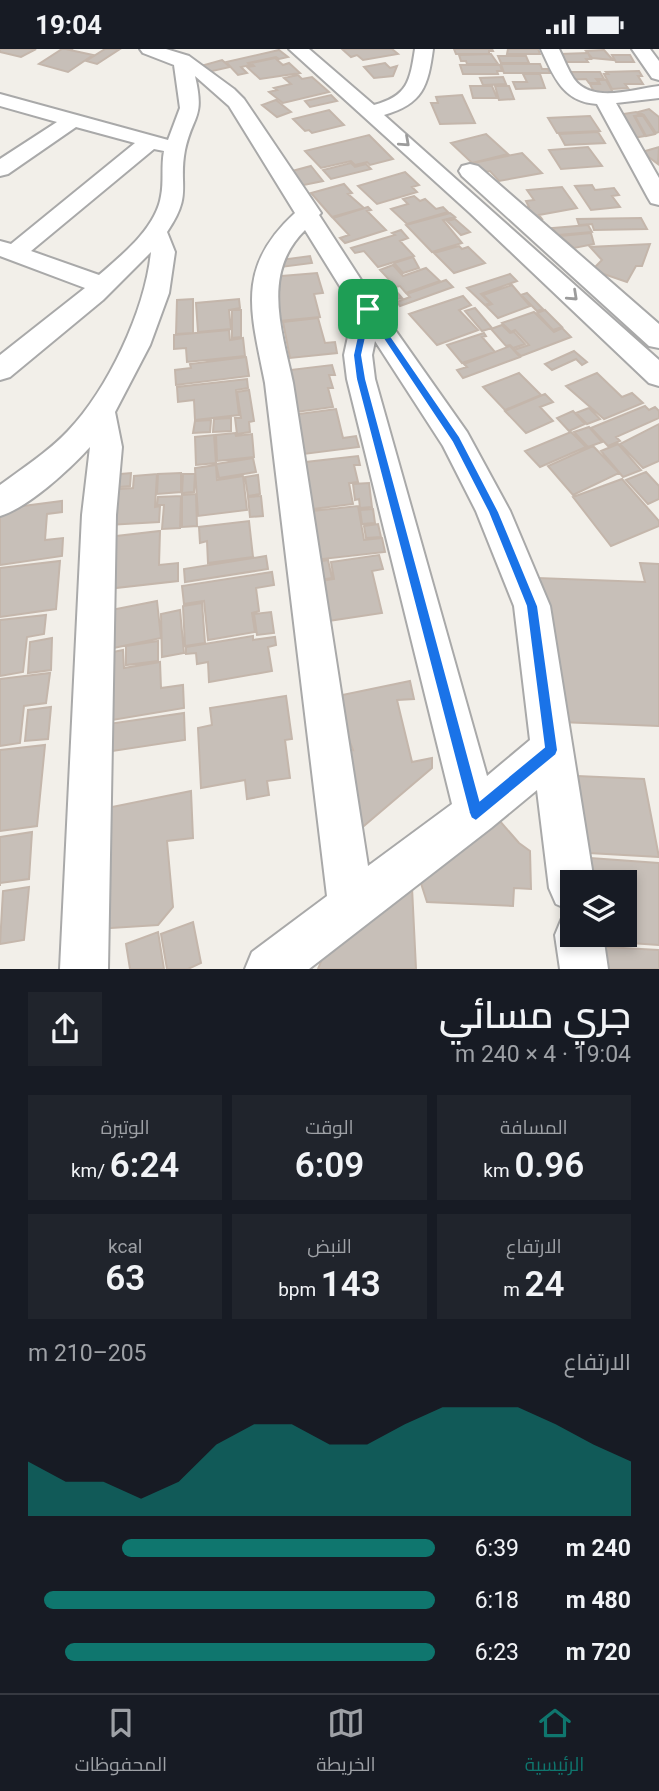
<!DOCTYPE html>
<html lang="ar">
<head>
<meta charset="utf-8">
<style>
  body { margin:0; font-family:Roboto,Cairo,sans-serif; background:#20242c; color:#f1f3f6; direction:rtl; height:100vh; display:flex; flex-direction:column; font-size:26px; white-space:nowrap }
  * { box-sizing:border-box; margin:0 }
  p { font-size:23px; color:#9ea1a6 }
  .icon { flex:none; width:38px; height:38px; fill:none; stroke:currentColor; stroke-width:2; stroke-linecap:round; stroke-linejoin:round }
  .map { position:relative; height:920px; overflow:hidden; direction:ltr }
  .details { display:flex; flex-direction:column; background:#171b24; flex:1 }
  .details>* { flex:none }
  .controls { position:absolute; left:560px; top:821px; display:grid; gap:14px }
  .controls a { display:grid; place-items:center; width:77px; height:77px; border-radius:0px; background:#171b24; box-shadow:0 4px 10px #0003; font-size:35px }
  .pin { position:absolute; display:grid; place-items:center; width:60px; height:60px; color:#fff; margin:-30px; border-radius:14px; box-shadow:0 4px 10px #0006 }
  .round { display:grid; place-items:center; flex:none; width:74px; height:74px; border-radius:0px; background:#20242c }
  .headline { display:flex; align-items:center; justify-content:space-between; height:119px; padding:0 28px }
  h1 { font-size:38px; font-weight:600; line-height:52px }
  .metrics { display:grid; grid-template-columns:repeat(3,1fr); gap:10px; height:119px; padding:7px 28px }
  .metrics div { display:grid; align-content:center; border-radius:0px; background:#20242c; text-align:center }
  .metrics b { font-size:35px; font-weight:600 }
  .metrics small { font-size:19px; font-weight:400 }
  .metrics p { font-size:19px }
  .chart { height:196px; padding:14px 28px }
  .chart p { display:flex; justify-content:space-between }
  .chart svg { width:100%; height:126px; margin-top:7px; fill:#0f766e; opacity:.7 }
  ul { padding:0 28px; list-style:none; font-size:23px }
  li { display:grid; grid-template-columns:112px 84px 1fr; align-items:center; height:52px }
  li i { height:18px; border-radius:9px; background:#0f766e }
  .status { display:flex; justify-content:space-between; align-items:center; height:49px; padding:0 35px; background:#171b24; direction:ltr }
  .status svg { height:19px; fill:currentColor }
  .menu { display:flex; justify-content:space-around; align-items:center; height:98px; border-top:2px solid #363941; background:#171b24; font-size:19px; color:#9ea1a6 }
  .menu a { display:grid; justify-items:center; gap:4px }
  .menu .active { color:#0f766e }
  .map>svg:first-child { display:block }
  .building { fill:#c7bfb8; stroke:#c4b6ab; stroke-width:2 }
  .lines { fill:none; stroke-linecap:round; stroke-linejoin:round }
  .street-casing { stroke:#a9a9a9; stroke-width:4 }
  .street { fill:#fff; fill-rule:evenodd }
  .oneway { stroke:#9c9c9c }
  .route { fill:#1a73e8; stroke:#fff; stroke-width:2; fill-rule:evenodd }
</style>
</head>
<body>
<div class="status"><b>19:04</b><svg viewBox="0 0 49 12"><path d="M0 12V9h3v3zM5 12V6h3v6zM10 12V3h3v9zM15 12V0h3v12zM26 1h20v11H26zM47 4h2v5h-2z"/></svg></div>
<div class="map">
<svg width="659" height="920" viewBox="0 0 659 920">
  <rect width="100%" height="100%" fill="#f2efe9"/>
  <path class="building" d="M0 0H36L21 8 0 3Z
    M62 0H73L70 1 93 6 68 23 39 15Z
    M105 0H120L97 15 86 12Z
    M342 0H392L398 5 363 11 357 6 351 8Z
    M454 0H492L493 2H489V5H456Z
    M508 0H538L540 5H507Z
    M279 1 288 8 279 10 276 8 248 14 250 16 241 18 247 24 238 26 226 13Z
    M604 1 613 11 592 9 586 2Z
    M588 4 591 10H586L588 13H555L560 5Z
    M491 5 498 15H467L466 12H461L459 6Z
    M612 6H630L634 13H616Z
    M498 7H526L529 14H501Z
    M275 9 283 16 289 14 300 24 260 30 247 18 254 17 251 14Z
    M222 11 230 18 208 23 201 17Z
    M385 14 390 19 397 17 393 27 374 29 364 18Z
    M501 15H540L542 20H548L550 24H504Z
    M460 16H500L502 22H497L498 25H463Z
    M639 22 642 27H638L643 35H625L628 39 612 40 604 25H608L606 23Z
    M559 23H600L604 30H596L599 34H589L586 30 563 31Z
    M523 25H540L545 39 516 40 513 33H527Z
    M298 26 302 30 312 28 329 43 283 54 269 43 277 41 274 39 291 35 284 29Z
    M503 28 506 35 483 36 480 29Z
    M598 31H606L615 47H596L590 35H600Z
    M470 37H492L497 49H473Z
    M495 37H509L514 50 499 51Z
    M331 46 337 52 310 58 305 52Z
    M462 46 475 74 440 75 431 54H438L436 48Z
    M276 51 291 63 277 68 262 56Z
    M649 60 659 68V83L656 84 644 66 638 63Z
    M329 61 344 76 312 84 309 81 305 82 293 70Z
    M636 63 640 66 634 67 645 87 628 90 617 66Z
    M590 67 600 82 557 84 548 69Z
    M635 67H643L655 85 646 87Z
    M598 83 605 94 565 96 559 85Z
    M486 85 508 105 472 114 451 94Z
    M369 86 393 110 370 116 367 113 355 116 351 112 321 119 305 102Z
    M588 98 602 117 561 120 549 101Z
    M659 98 658 115 642 103Z
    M522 104 542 124 499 132 490 122 477 125 468 115Z
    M351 114 355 118 366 115 371 120 331 130 323 121Z
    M311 117 323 132 299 137 288 123Z
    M405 123 419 136 412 138 417 143 377 155 358 137Z
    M344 135 352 144 348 145 364 159 332 168 311 144Z
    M592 136 595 141 614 139 619 146 612 147 620 158 591 161 575 137Z
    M562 138 577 159 539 166 542 170 521 173 513 159 529 158 526 152 534 151 527 141Z
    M414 147 420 152 425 150 436 160 443 158 448 163 407 175 391 160 408 155 403 150Z
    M368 158 371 161 367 162 386 181 345 194 340 189 349 186 333 169Z
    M450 164 455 168 443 171 462 194 432 203 406 176Z
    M641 169 647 180 594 181 592 175 579 176 577 170Z
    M455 170 470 183 461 186 447 172Z
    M588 176 592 183 558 186 552 179Z
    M401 181 408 189 400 192 414 207 378 218 364 202 355 204 351 199 395 186 392 184Z
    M591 184 594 195 574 199 560 187Z
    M650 195 642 217H636L627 233 592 221 602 211 590 198Z
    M459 197 462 200 468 198 485 214 454 224 434 204Z
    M310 207 312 214 281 218 280 211Z
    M413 208 419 219 403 224 394 214Z
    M393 216 403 227 426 219 440 232 406 244 400 237 396 238 380 221Z
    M317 224 323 244 314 245 320 268 279 272 270 228Z
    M510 225 517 232 481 245 490 254 485 256 467 239Z
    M446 231 453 238 400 257 397 253 410 248 407 245Z
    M388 233 402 249 394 251 380 236Z
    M512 236 530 257 498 269 486 257 492 255 483 246Z
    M527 244 543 260 537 262 521 246Z
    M463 247 471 256 459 261 478 281 437 296 409 265Z
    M193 250V284L176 285 177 251Z
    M239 250 240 259 229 261 231 280 198 283 196 254Z
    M475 259 492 279 482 282 465 262Z
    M232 261H241V288L232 289Z
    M545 261 562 278 553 281 537 264Z
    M534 263 554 283 562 279 571 288 521 307 514 301 529 296 515 281 511 283 502 274Z
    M318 269 325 294 335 293 337 304 290 309 283 273Z
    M502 276 510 284 514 283 525 295 513 299 510 296 506 297 491 280Z
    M229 281 230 291 243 289 245 307 187 313 186 299 174 300V286Z
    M484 284 486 287 482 288 495 303 462 314 447 296Z
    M510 297 520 308 463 329 457 321 467 318 464 315Z
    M574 302 587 313 582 316 576 310 552 321 545 315Z
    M246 308 249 327 176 336 175 321 191 319 190 315Z
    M332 316 335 326H329L333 339H328L333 358 289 364 282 335 293 333 290 321Z
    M519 324 541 346 505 361 483 338Z
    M597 324 622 348 632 344 643 354 604 370 566 337Z
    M247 330 248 339 236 341 239 366 195 371 194 351 178 353 177 338Z
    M249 341 254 372 249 373 250 383 237 385 235 369H241L237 343Z
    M545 345 553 353 540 358 553 372 526 384 505 362Z
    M645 357 649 361 655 358 659 362V369L616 388 620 392 608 397 591 379Z
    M589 359 600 370 587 375 576 364Z
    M336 360 343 389 356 387 359 398 296 406 291 366Z
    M573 362 585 375 569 382 557 369Z
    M231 369V382L213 383 214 370Z
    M211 371 210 383 193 384 195 372Z
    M659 375V412L643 419 620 395Z
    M589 378 602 393 588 398 574 383Z
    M571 383 586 398 540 418 525 402Z
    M235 384 236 387 252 385 254 408 217 412 216 386Z
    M214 386 216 414 196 416 195 388Z
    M618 395 641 421 623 428 601 402Z
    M593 397 619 424 573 446 548 417Z
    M358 407 360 416H354L358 433 349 434 353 455 289 463 297 414Z
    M253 409 256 423 219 429 216 415Z
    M216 416 217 431 243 427 247 461 198 467 195 419Z
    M646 423 659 437V450L648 455 626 431Z
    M131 424 130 437 108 439 109 426Z
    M181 424V443L157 445 158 425Z
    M157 425 155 458 160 457 159 473 108 476 107 441 133 439 134 427Z
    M183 425H195L194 443 182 444Z
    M258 426 260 445 248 447 245 428Z
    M622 430 659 472V477L611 497 573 448Z
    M369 434 372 458 360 459 359 450 355 451 353 435Z
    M196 445 197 477 182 478V446Z
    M181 447 180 479 162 480 164 456H157L158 448Z
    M261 447 263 467 250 468 248 448Z
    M62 452V463L47 465 45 491 63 489 62 507 0 516V460Z
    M358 457 364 491 382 489 385 503 305 512 303 463Z
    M373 460 375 474 362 475 360 461Z
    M249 472 253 508 208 514 207 492 200 494 199 478Z
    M378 475 381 488 366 489 364 477Z
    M160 482 159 516 178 514V532L89 542 108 488Z
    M379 506 383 520 372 522 382 564 328 572 321 532 334 530 331 513Z
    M266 507 268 520 185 533 184 520Z
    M328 511 332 529 302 534 298 516Z
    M60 512 56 560 0 568V519Z
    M640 514 659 515V677L560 673 538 529 645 533Z
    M272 523 274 536 256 539 259 562 252 564 255 583 208 591 204 552 184 555 182 537Z
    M157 552 161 589 104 601 101 563Z
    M202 554 205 594 185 597 183 557Z
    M180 561 184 604 162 608 161 565Z
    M271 563 274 584 257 586 254 565Z
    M46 566 44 585 27 588 23 623 0 627V571Z
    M253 587V591L275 588 276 596 268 598 272 622 209 633 208 613 197 615 196 604 186 605V598Z
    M52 589 51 621 28 624 30 593Z
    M158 592V612L126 616V597Z
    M123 601 124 619 160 613 161 639 183 636 184 659 82 676 103 605Z
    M50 624 46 654 24 657 20 694 0 697V630Z
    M410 632 414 650 397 651 412 713 432 709V719L338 799 342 700 353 701 343 675 318 651Z
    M286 647 292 690 285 691 290 729 267 732 269 746 247 750 245 731 201 739 198 679 212 676 210 659Z
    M51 658 48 690 25 692 28 661Z
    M184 664 185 691 79 707 81 679Z
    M45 696 37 777 0 782V701Z
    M577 727 644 730 659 808 589 804Z
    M191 742 193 789 167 792 173 858 158 876 80 881 92 762Z
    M492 763 519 794 530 802 531 840 514 839 513 857 427 853 419 828Z
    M32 783 29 830 0 834V837V788Z
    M590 809 659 814V896L587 891V886H625V833H593Z
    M411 818 416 920H318L334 881Z
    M29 838 24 891 0 895 3 842Z
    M193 873 201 914 188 920H167L161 885Z
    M158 883 164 920H130L126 895Z
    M587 897 659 901V920H590Z"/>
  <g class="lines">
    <g class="street-casing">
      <path id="street" d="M140 0H166L189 7 234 40 244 50 321 164 319 166 376 254 467 383 510 462 550 557 594 833H572V862L556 855 549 839 537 741 491 779 309 920H245L252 903 327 847 265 334C251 263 235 219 295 164L229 57 195 27C205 70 193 65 185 101 178 138 193 145 167 183L175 203 169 244 150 296 115 363 122 398 116 466 108 920H60L82 466 90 398C70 420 29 458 0 467V436C23 419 48 403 68 382 108 340 145 262 151 203L103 251 10 328 0 331V306L85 239 0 207V192L11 195 135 94 76 78 8 125 0 127V110L57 73 0 57V45L168 91 180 59 174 16 143 4ZM154 100 164 102C161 117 164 133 161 147 156 179 122 206 99 226L31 202ZM305 181 354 260 344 306 347 330 452 755 368 817 293 334C282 281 261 224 305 181ZM375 292 443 397 476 462 514 557 530 691 487 727 375 330 372 306Z
        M289 0H309L374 56C408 47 410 32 415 0H433C428 37 423 55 384 66L659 311V337L649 334 470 164Z
        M541 0H559C564 10 568 21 574 30 592 55 634 40 659 37V49L616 54 659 129V156L651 154 648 149 597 55C563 53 554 28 541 0Z
        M632 0H650L659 12V31L652 29Z
        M470 115 478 117 659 275V299L649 297 462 127 459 122 462 117Z
        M572 865V886H603L608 920H560L555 886 562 869Z"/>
    </g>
    <use href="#street" class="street"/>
  </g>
  <defs><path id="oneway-chevron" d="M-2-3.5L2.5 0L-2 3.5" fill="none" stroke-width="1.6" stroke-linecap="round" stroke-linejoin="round" transform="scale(1.75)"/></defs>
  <g class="oneway">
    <use href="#oneway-chevron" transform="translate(405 93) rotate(42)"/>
    <use href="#oneway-chevron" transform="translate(573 247) rotate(43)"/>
  </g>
  <path class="route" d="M368 257 371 258 460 388 499 463 538 557 558 701 556 706 476 772 471 769 469 764 356 330 353 306 363 260ZM370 270 452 393 488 463 526 557 544 698 480 751 366 330 362 306Z"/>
</svg>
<div class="controls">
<a><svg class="icon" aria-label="layers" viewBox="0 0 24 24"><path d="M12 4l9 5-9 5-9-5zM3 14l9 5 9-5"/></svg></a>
</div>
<div class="pin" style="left:368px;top:260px;background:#1e9e55"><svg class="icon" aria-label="arrive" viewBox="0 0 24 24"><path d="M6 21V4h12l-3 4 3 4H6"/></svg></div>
</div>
<section class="details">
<div class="headline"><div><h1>جري مسائي</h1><p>19:04 · 4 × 240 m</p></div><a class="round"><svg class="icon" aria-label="share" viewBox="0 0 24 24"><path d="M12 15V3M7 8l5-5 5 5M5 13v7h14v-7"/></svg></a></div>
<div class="metrics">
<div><p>المسافة</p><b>0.96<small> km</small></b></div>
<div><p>الوقت</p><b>6:09</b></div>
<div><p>الوتيرة</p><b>6:24<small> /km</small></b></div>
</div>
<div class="metrics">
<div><p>الارتفاع</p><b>24<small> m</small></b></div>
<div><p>النبض</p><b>143<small> bpm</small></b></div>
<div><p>kcal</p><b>63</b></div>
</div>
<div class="chart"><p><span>الارتفاع</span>205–210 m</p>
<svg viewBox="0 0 160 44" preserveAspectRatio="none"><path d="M0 44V25L10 32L20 32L30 38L40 32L50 19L60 12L70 12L80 19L90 19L100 12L110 6L120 6L130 6L140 12L150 19L160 25V44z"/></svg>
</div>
<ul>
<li><b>240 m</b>6:39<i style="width:77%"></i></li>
<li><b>480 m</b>6:18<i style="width:96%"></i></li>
<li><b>720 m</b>6:23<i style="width:91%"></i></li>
</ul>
</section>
<nav class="menu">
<a class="active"><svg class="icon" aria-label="home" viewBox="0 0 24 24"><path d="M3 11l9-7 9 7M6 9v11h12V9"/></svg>الرئيسية</a>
<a><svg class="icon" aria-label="map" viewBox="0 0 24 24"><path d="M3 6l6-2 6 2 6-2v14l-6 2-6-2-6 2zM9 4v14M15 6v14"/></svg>الخريطة</a>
<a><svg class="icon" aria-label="saved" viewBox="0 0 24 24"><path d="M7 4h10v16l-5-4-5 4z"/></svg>المحفوظات</a>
</nav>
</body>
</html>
